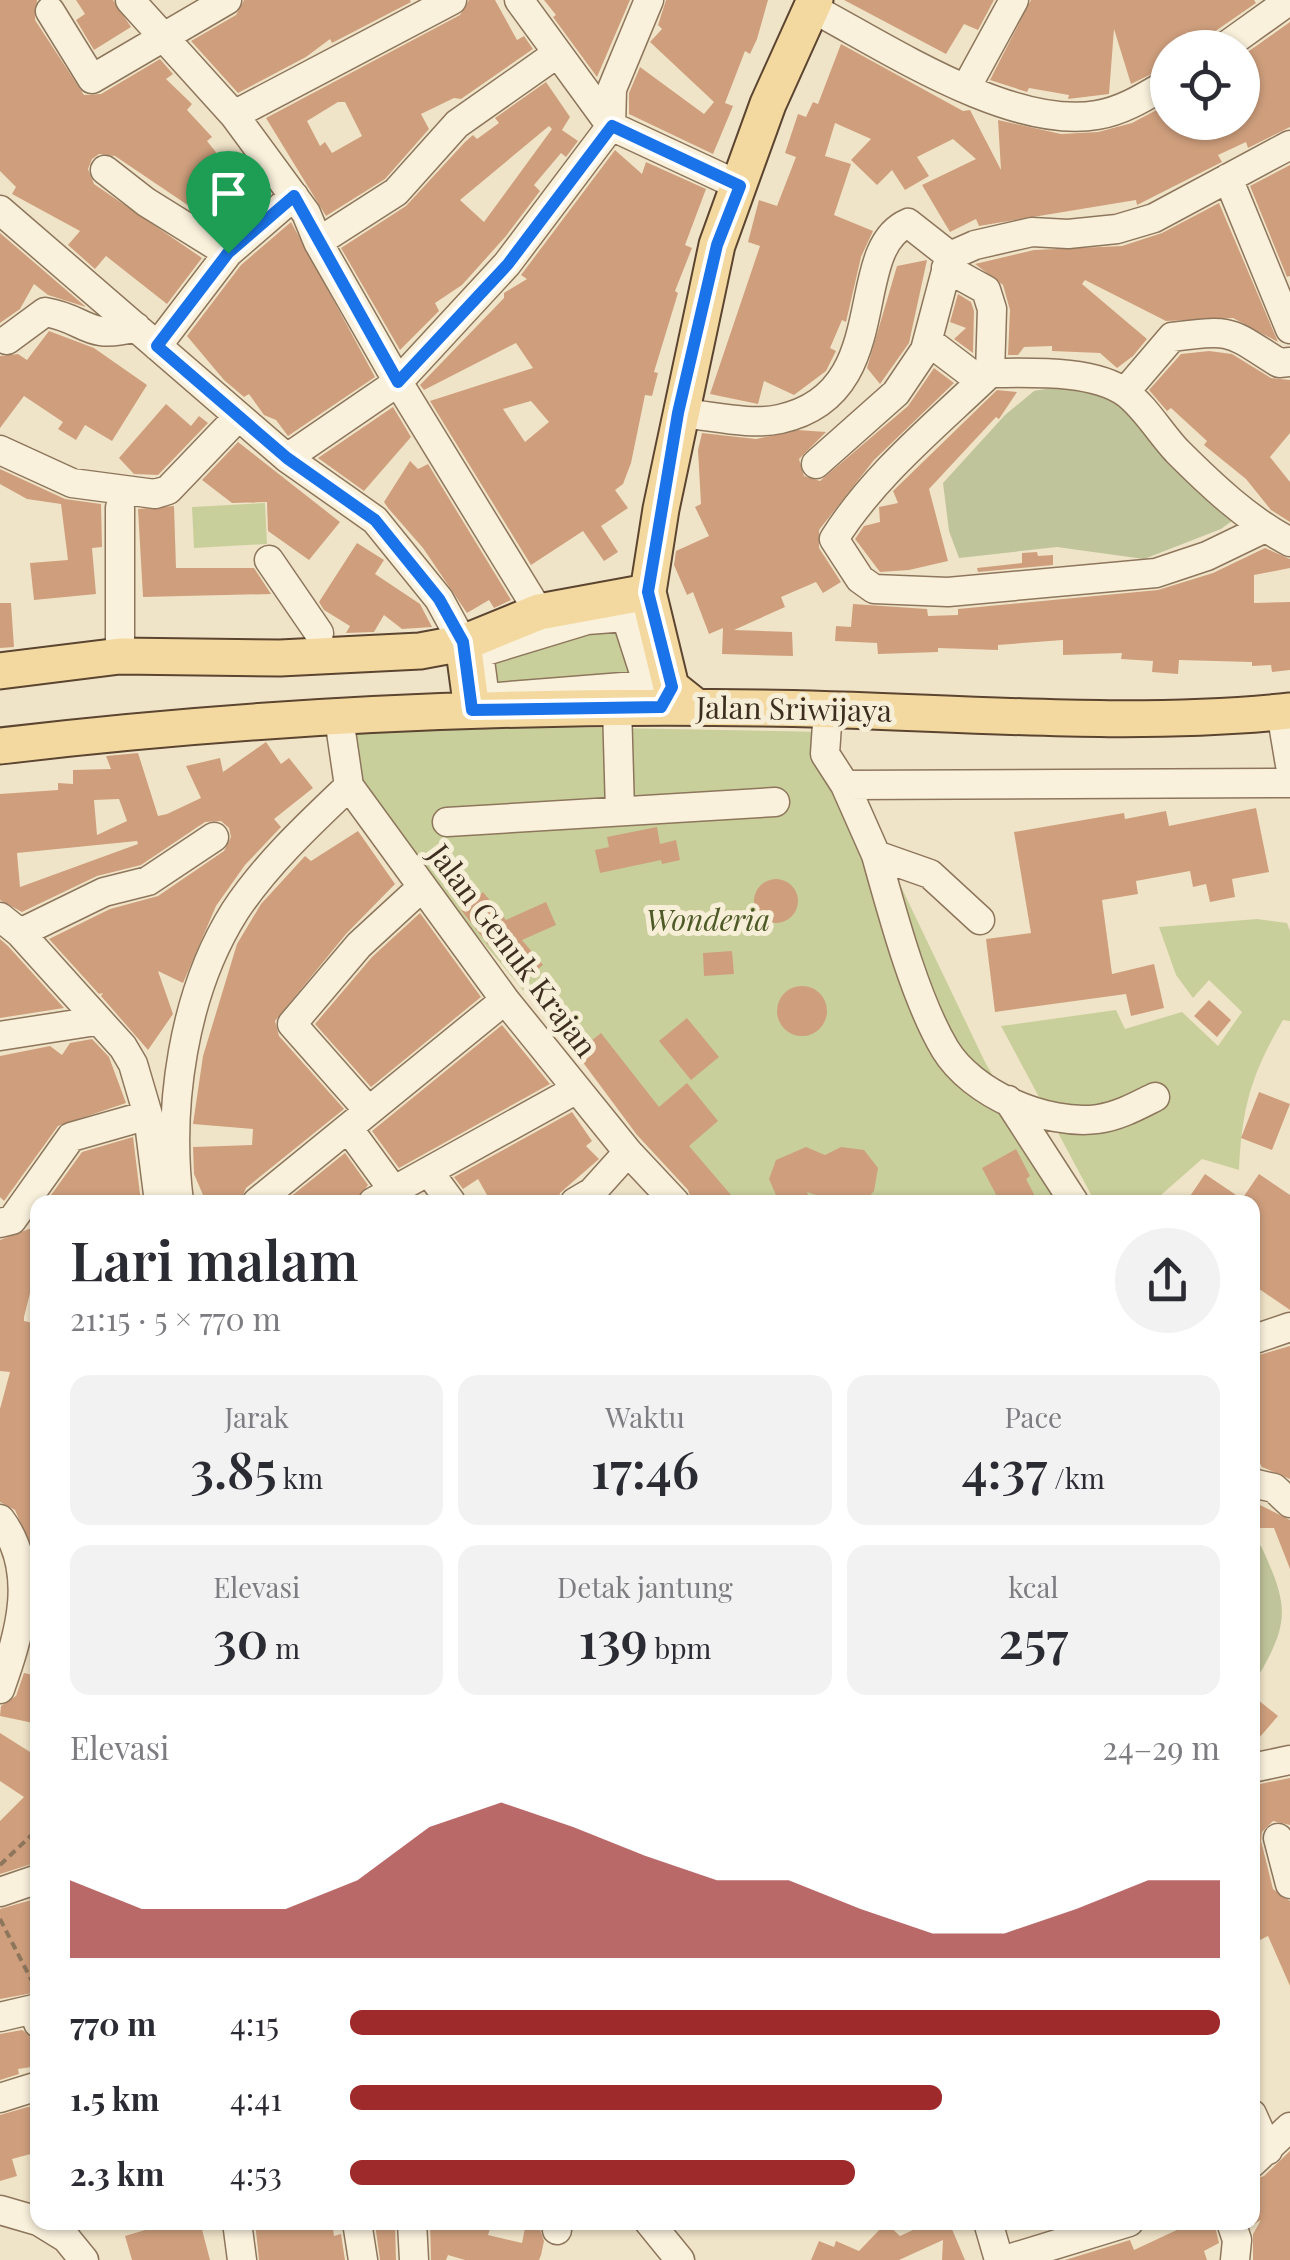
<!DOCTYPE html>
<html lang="id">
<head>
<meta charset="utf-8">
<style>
  body { margin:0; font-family:"Playfair Display",serif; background:#f2f2f3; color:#2b2b33; height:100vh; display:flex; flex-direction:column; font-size:38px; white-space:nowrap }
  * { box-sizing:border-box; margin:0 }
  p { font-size:32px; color:#7c7c81 }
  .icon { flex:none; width:55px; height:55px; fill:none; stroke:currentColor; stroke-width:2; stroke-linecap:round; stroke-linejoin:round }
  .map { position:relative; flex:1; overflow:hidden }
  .side { position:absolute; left:30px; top:1195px; width:1230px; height:1035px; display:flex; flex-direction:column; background:#fff; border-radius:20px; box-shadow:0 2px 8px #0004 }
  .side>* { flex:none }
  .tools { position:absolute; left:1150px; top:30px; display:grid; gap:20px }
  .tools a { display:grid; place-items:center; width:110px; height:110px; border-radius:50%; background:#fff; box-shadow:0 2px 8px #0004; font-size:50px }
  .pin { position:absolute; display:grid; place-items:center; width:85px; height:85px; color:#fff; margin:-102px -42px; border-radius:50% 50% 50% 0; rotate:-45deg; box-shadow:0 0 10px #0007 }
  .pin .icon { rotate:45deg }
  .round { display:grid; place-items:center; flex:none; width:105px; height:105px; border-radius:52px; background:#f2f2f3 }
  .headline { display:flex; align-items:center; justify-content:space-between; height:170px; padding:0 40px }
  h1 { font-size:55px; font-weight:600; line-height:75px }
  .metrics { display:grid; grid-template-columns:repeat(3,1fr); gap:15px; height:170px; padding:10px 40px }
  .metrics div { display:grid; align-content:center; border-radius:20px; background:#f2f2f3; text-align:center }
  .metrics b { font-size:50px; font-weight:600 }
  .metrics small { font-size:28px; font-weight:400 }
  .metrics p { font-size:28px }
  .chart { height:280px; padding:20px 40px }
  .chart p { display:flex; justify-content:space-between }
  .chart svg { width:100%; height:180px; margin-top:10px; fill:#9e2a2b; opacity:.7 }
  ul { padding:0 40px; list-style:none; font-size:32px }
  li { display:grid; grid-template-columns:160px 120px 1fr; align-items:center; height:75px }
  li i { height:25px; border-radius:12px; background:#9e2a2b }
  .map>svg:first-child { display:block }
  .green { fill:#c9cf9b }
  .cemetery { fill:#bfc49a }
  .building { fill:#cf9f7d; fill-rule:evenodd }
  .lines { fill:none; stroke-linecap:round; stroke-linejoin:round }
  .minor-casing { stroke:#8d765c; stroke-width:31 }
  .major-casing { stroke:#5b4430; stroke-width:39 }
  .path { stroke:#8d765c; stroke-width:4; stroke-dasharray:8 5; stroke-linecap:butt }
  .minor { stroke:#faf1dc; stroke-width:28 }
  .major { stroke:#f3d9a0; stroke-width:35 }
  .route-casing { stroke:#fff; stroke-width:20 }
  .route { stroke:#1a73e8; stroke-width:12 }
  .labels { text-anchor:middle; stroke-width:10; stroke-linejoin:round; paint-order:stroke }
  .street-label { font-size:30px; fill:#3d2e20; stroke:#f7eed8 }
  .park-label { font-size:30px; font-style:italic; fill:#4d5a26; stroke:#f7eed8 }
</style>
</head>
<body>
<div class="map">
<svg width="1290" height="2260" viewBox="0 0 1290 2260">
  <rect width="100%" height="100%" fill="#f0e4c8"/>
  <path class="green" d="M265 503 267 544 194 548 192 507Z
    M624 605 659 689 479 684 475 644Z
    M348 723 827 732 985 1062 1064 1202H701L355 790Z
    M1257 919 1287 923 1290 931V1021L1283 1020C1251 1075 1242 1107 1239 1170L1202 1159 1153 1202H1095L1001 1026 1116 1010 1125 1029 1182 1012 1218 1046 1242 1012 1209 980 1193 998 1176 975 1159 927Z"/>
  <path class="cemetery" d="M1067 385 1107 389 1244 512 1221 529 1144 559 1057 547 959 558 949 531 943 483 1005 415 1034 391Z
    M1253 1544 1261 1546C1290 1608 1290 1624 1253 1685Z"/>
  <path class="building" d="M0 0H37L35 20 84 95 101 94 160 59 173 74 166 79 192 104 187 110 212 137 207 141 235 176 249 164 270 194 226 231 115 156 99 154 92 159 88 169 94 184 202 258 167 304 106 256 95 269 68 245 80 231 12 194 16 187 0 171Z
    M76 0H113L131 27 94 50 76 20 85 14Z
    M244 0H410L411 2 332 43 330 39 306 57 238 93 191 41 236 15Z
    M469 0H495L517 40 524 36 533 49 461 99 454 98 421 114 429 129 385 179 326 216 266 118 460 15ZM338 102H345L362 136 332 153 325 142 320 146 307 121Z
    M544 0H630L597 77 553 17 556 15Z
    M666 0H768L757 39 750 54 745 51 725 103 733 106 713 154 629 114V93L640 67 704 114 714 102 650 42 662 29 658 25Z
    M844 0H994L978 30 964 24 946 54Z
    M1031 0H1254L1256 3 1191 48H1168V66L1131 84 1114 29 1109 94 1068 99 1069 95 1029 88 1027 92 990 80Z
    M1290 22V127L1248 148 1246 142 1218 155 1222 162 1137 205 1136 200 979 226 976 219 950 232 922 185 976 159 953 139 917 157 929 176 905 190 892 170 877 185 851 160 871 139 835 123 825 156 851 164 834 215 873 231 861 257 846 322 842 320 830 348 836 351 826 371 794 395 764 381 758 404 710 394 760 246 748 242 759 200 777 206 796 157 785 153 798 114 806 117 813 102 818 104 841 44 963 111 970 110 1001 170 998 120 1061 134 1098 132 1132 123 1164 106 1168 122H1242V56Z
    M546 82 570 117 562 130 578 141 566 157 561 153 534 185 540 191 506 236 462 285 435 303 439 311 400 350 341 248 406 206 465 142 473 135 477 139 499 123 495 118ZM549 126 552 129 484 222 460 200Z
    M615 150 642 174 646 162 706 189 685 245 692 248 675 291 678 293 654 372 658 373 652 396 645 395 631 463 623 484 615 490 628 508 601 526 618 552 604 561 583 531 531 565 430 401 533 368 516 343 424 390 420 385 504 298V293L527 279 521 275ZM531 401 549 422 525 442 503 409Z
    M1290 165V276L1287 277 1250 186Z
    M1219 203 1278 342 1233 318 1166 321 1085 280 1082 284 1147 339 1133 356 1117 368 1100 353 1052 351V346L1024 347 1018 355H1008L1010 310 1003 285 975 264 1034 250 1122 246 1162 233Z
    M291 222 375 377 288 436 276 420 264 415 249 394 244 397 224 380 187 336 241 265Z
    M0 233 86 307 48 295 34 284 20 309 0 323Z
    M927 260 909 343 880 384 867 368 897 266Z
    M958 294 971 302 974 311 973 353 954 339 966 328 950 322Z
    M49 331 94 348 147 385 112 441 85 425 76 440 58 429 63 422 24 396 0 428V356L18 354 27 360Z
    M1209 351 1232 354 1271 378 1290 380V433L1270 457 1290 482V522L1271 510 1246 479 1204 445 1207 441 1171 408 1167 411 1149 390 1181 354Z
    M934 368 954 383 874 460 819 530V548L841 582 823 593 816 582 781 597 785 607 734 630 792 632 793 656 722 654 723 628 709 634 693 592 687 595 674 565 676 551 709 536 695 507 701 504 698 450 702 433 756 439 798 430 826 432 799 459 804 476 820 481 908 406Z
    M997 390 1017 392 999 419 996 417 929 489 948 561 909 570 880 572 855 539 864 526 880 522 879 507 898 503 893 491Z
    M166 404 191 426 199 416 208 423 158 475 134 474 119 458Z
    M393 407 411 437 364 491 318 458Z
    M238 442 340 522 309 560 268 531 267 502 232 503 202 480Z
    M410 461 418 469 428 464 511 600 494 608 489 600 467 613 423 548 388 508 384 502Z
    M0 469 65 499 101 504 102 547 92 548 96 594 34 600 30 563 68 560 61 504 27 499 0 484Z
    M174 506 176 568H254L271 594 143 597 138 509Z
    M357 543 384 560 375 574 420 604 432 627 402 629 384 615 374 632 346 633 350 626 324 610 319 602Z
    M1265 548 1290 559V568L1254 575V603L1290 602V670L1272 672 1271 665 1252 666V662L1179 660 1178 674 1152 672 1153 661 1121 659 1122 653 1063 655V640L998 645V650L938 648V652L878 654 877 643 835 641 836 626 851 627 853 604 927 609 928 616 958 615V609L1158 590 1213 573Z
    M1037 552 1038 556 1053 555V565L978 572 977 568 1022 563V553Z
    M0 603H11L14 647 0 648Z
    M266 742 281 764 289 758 313 788 274 819 281 827 245 865 216 906 183 983 158 971 173 1014 148 1050 101 996 103 993 99 994 49 939 110 909 158 896 224 851 231 837 229 828 221 821 205 822 141 865 97 876 22 912 0 900V794L58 790V783L73 784V770L111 769 106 756 138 753 158 816 167 814 201 798 186 766 220 758 223 772ZM119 799 127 821 97 835 94 800ZM137 841 138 844 20 887 17 853Z
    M1256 808 1269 872 1232 879 1235 897 1210 902 1206 884 1193 887 1190 871 1136 881 1138 894 1102 900 1112 974 1154 964 1164 1008 1131 1016 1126 994 995 1012 986 939 1031 933 1014 832 1124 813 1125 819 1166 811 1169 826Z
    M657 827 660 844 676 840 680 860 662 864 661 860 600 873 595 850 609 847 607 837Z
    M358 831 395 884 346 934 275 1021 279 1036 344 1109 246 1188 240 1202H206L194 1174 193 1147 252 1145 253 1129 193 1124 203 1056 237 944 261 904 305 856 311 861Z
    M754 901a22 22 0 1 1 44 0a22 22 0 1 1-44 0Z
    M483 892 506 920 546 902 556 925 522 940 543 965 519 984 461 910Z
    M420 913 481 997 371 1087 315 1024 372 957Z
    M0 939 8 946 64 1008 0 1018Z
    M732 951 734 974 704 976 703 953Z
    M777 1011a25 25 0 1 1 50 0a25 25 0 1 1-50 0Z
    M1209 1000 1231 1020 1217 1037 1194 1016Z
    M687 1018 719 1057 691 1080 659 1041Z
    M502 1025 550 1084 399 1168 372 1131Z
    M601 1033 659 1107 687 1083 718 1121 689 1146 737 1202H692L688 1190 637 1135 576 1053Z
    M92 1039 109 1057 126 1103 58 1126 4 1201 0 1197V1056L50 1046 62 1055 70 1043Z
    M1259 1092 1290 1104 1272 1150 1241 1138Z
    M572 1112 592 1141 586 1146 599 1159 560 1193 558 1202H491L478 1179 463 1189 454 1177Z
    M133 1137 141 1202H46L82 1152Z
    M806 1147 825 1155 841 1147 864 1150 878 1168 874 1191 864 1202H837L807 1192 811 1202H779L769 1179 776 1160Z
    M1016 1149 1030 1176 1026 1179 1038 1202H1000L982 1168Z
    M345 1153 368 1185 356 1202H284Z
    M1205 1174 1242 1199 1259 1174 1290 1195V1310L1252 1284V1202H1186Z
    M38 1214V1261L24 1317V1321L38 1324V1563L15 1510 0 1502V1409L10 1372 0 1371V1240L34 1227 31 1224Z
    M1290 1346V1479L1262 1467 1252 1450V1357Z
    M1252 1501 1290 1520V1569L1274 1528H1252Z
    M24 1673 38 1676V1724L0 1716 1 1706 16 1696Z
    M1252 1695 1278 1716 1252 1746Z
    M0 1733 38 1757V1862L0 1874V1821L24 1797 0 1781Z
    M1290 1778V1825L1273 1821 1262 1832 1261 1841 1273 1889 1290 1901V1986L1268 1936 1252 1944V1898L1257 1896 1252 1812 1258 1810 1255 1785Z
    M38 1898V1992L0 1999V1909Z
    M22 2030 38 2040V2066L18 2069 19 2074 0 2080V2034Z
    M38 2104V2152L12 2159 17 2176 0 2181V2115Z
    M1290 2151V2260H1253V2234L1261 2220 1251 2226 1252 2180 1264 2176Z
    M172 2222H200L210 2260H132L125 2236Z
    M255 2222H332L334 2236 341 2234 345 2260H259Z
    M395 2222 396 2260H380L375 2224Z
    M430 2222 476 2225 490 2229 488 2235 522 2243 526 2223 539 2226 544 2241 541 2255 539 2260H465L448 2255 446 2260H431Z
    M930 2222H949L965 2260H942L943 2240 899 2260H811L819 2241 834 2247 836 2241 859 2251 886 2223 900 2236Z
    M1194 2222H1214L1219 2243 1204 2251 1207 2260H1065L1130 2240 1134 2250Z"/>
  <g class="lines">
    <g class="minor-casing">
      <path id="minor" d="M130 0 234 115 306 213 318 242 398 382 539 612
        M519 0 611 126 740 186
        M812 8C887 48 1011 130 1097 115 1123 111 1146 96 1168 83
        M50 11 92 79 227 0
        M1223 48 1290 0
        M966 88 1014 0
        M234 115 452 0
        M105 170 146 202 228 253
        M1228 178 1290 329
        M0 210 287 458 375 520 439 599 463 643
        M318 242 396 192 457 124 555 55
        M7 340 45 312C88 319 85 341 136 327
        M928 341 974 376 990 373 992 309 986 290 946 268
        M157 346 228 253 294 196
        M1125 392 1172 337C1235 329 1228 331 1279 363L1290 362
        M679 413C709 415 750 426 780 419 896 394 845 250 908 223L950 256
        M0 450 72 483 155 494 168 490 238 417
        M287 458 398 382 507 264 611 126 612 89 649 0
        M816 464 896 393 925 350 950 256 975 245 1032 232 1068 234 1117 229 1154 218 1290 145
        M120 508V656
        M1263 529 1207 556 1156 573 948 592 874 589 860 579 834 539C874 475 936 425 990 373 1029 373 1093 369 1126 393 1145 407 1160 433 1177 451 1211 485 1248 520 1290 542
        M269 560 319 633
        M626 617 648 685 485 698 479 653 587 620Z
        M617 706 620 811
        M828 709 825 754 845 785 876 855 930 874 980 920
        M1281 712 1290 765
        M339 718 349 786 505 1000 628 1152 675 1202
        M845 785 1290 783
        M447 822 775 802
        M876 855C892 912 915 999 945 1049 972 1094 1047 1126 1098 1119 1119 1116 1137 1106 1155 1097
        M0 917 20 933 123 1047 133 1064 148 1115 159 1202
        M20 933 104 892 148 881 214 837
        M0 1036 96 1021
        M1008 1100 1074 1202
        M368 1110 292 1024 359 945 421 888
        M348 1128 394 1191
        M429 1172 451 1202
        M179 1202C167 1108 183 993 235 911 266 864 309 824 349 786
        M257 1202 505 1000
        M373 1202 577 1089
        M575 1202 592 1192 628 1152
        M0 1223 12 1220 71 1137 148 1115
        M1252 1340 1290 1327
        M1252 1483 1274 1488 1290 1503
        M0 1519C39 1571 20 1633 0 1689
        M1252 1768 1290 1760
        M1278 1838 1290 1884
        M0 1892 38 1879
        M0 2017 34 2009 38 2023
        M0 2098 38 2086
        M1252 2114 1268 2150
        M1252 2163 1290 2127
        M0 2210 38 2221
        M40 2222 66 2238 84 2260
        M237 2222 242 2260
        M357 2222 363 2260
        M412 2222 414 2260
        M556 2222 557 2230
        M649 2222 680 2260
        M988 2222 999 2260
        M1231 2222 1237 2240 1235 2260
        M1005 2260 1129 2222"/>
    </g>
    <g class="major-casing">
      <path id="major" d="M463 643 472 710
        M0 671 120 656 280 658 420 651 463 643 539 612 648 592
        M696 707 671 687 648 592 661 509 717 245 768 104 815 0
        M0 746C253 716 507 704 761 708 937 710 1115 729 1290 711"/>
    </g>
    <path class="path" d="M0 1865 38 1829
      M0 1919 34 1985
      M493 2222 510 2226"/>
    <use href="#minor" class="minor"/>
    <use href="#major" class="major"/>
  </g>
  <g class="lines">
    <g class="route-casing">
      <path id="route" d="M612 126 740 186 717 245 678 413 648 592 672 687 661 707 472 710 463 642 439 599 375 520 287 458 157 346 228 253 294 196 398 382 508 264Z"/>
    </g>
    <use href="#route" class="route"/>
  </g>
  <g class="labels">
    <g class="street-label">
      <text transform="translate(794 710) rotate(1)" y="10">Jalan Sriwijaya</text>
      <text transform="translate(512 951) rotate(53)" y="10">Jalan Genuk Krajan</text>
    </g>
    <g class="park-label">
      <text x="708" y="931">Wonderia</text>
    </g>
  </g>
</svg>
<div class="tools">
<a><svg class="icon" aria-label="locate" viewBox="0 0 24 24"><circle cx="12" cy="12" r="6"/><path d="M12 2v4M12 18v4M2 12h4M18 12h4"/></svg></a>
</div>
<div class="pin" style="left:228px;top:253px;background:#1e9e55"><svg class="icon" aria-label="arrive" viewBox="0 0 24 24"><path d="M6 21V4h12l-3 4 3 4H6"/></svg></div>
<section class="side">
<div class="headline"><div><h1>Lari malam</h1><p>21:15 · 5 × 770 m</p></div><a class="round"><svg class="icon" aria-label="share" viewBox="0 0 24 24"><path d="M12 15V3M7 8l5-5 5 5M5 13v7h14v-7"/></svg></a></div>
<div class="metrics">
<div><p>Jarak</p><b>3.85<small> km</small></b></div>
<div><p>Waktu</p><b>17:46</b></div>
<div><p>Pace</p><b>4:37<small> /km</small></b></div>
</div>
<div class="metrics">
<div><p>Elevasi</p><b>30<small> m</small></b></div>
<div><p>Detak jantung</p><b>139<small> bpm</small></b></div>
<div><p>kcal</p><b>257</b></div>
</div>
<div class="chart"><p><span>Elevasi</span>24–29 m</p>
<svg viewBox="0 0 160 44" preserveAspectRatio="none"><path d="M0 44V25L10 32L20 32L30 32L40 25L50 12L60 6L70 12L80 19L90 25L100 25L110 32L120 38L130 38L140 32L150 25L160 25V44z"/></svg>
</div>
<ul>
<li><b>770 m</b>4:15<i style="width:100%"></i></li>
<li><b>1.5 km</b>4:41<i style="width:68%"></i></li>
<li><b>2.3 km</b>4:53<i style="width:58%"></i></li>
</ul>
</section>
</div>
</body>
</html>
